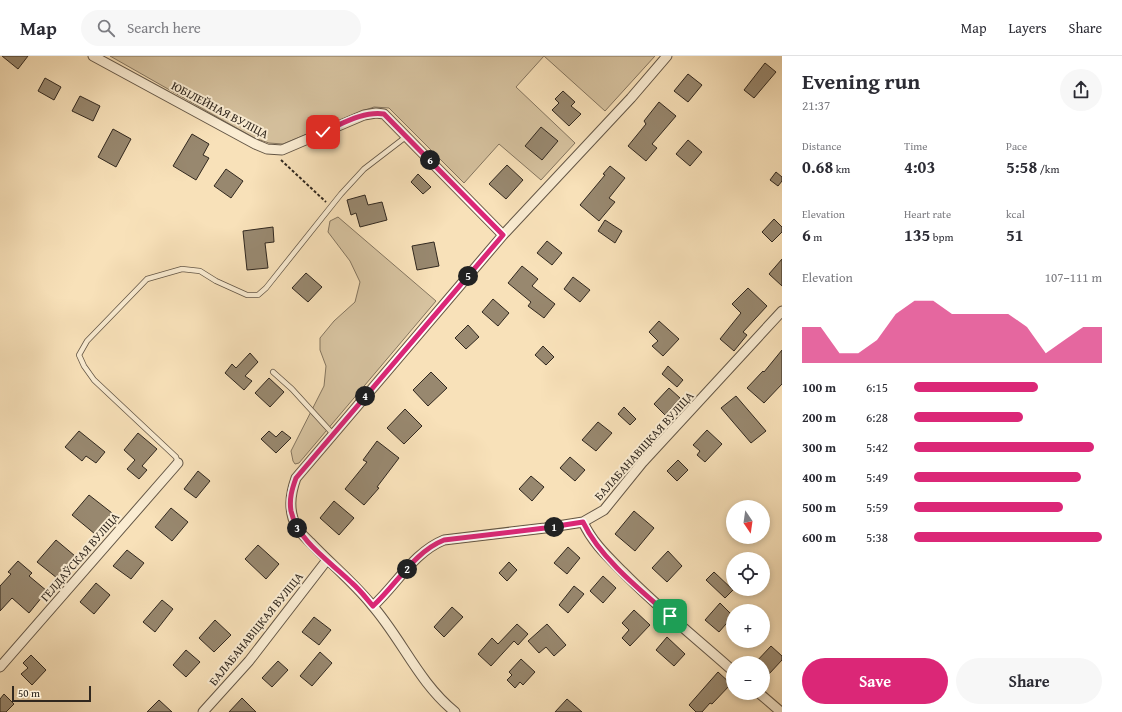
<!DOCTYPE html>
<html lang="en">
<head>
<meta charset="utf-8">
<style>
  body { margin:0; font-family:"Gentium Book Plus",serif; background:#f7f7f7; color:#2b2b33; height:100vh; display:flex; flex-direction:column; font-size:15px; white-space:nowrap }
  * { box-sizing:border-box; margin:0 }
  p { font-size:13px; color:#7c7c81 }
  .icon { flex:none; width:22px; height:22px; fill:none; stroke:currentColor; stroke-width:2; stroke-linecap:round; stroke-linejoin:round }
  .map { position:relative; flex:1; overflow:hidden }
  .details { display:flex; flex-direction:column; background:#fff; width:340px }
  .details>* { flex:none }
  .needle { width:26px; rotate:167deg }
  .fabs { position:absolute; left:726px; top:444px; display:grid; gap:8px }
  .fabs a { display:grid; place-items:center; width:44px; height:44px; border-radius:50%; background:#fff; box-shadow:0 2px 6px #0003; font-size:20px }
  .scale { position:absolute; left:12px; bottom:10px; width:79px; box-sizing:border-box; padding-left:4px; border:2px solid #31281f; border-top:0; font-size:11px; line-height:14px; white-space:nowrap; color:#31281f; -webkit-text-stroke:3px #faecd2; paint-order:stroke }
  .pin { position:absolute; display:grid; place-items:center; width:34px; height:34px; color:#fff; margin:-17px; border-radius:8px; box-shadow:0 2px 6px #0006 }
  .km { position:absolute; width:20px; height:20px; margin:-10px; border-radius:50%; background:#222; color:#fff; font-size:11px; line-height:20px; text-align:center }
  .round { display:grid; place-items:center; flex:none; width:42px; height:42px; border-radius:21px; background:#f7f7f7 }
  .summary { display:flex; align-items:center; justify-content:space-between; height:68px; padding:0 20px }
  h1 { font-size:22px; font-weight:600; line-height:30px }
  .metrics { display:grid; grid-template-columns:repeat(3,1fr); gap:6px; height:68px; padding:4px 20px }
  .metrics div { display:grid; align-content:center }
  .metrics b { font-size:17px; font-weight:600 }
  .metrics small { font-size:11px; font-weight:400 }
  .metrics p { font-size:11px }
  .chart { height:112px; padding:8px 20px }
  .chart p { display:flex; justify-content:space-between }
  .chart svg { width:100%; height:72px; margin-top:4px; fill:#db2777; opacity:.7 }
  .cta { display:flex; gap:8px; margin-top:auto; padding:8px 20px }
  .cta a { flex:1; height:46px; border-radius:24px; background:#db2777; color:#fff; font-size:16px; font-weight:600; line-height:46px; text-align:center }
  .cta a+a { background:#f7f7f7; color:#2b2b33 }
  ul { padding:0 20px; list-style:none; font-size:13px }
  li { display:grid; grid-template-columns:64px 48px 1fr; align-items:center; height:30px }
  li i { height:10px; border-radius:5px; background:#db2777 }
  header { display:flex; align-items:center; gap:24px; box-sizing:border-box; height:56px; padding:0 20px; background:#fff; border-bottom:1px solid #e1e1e2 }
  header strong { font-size:19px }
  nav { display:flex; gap:22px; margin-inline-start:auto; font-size:14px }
  .search { width:280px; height:36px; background:#f7f7f7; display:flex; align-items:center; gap:10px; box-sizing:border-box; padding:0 14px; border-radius:22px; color:#7c7c81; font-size:15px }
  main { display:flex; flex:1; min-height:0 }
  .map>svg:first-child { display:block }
  .green { fill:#d6c29f; stroke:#84755f }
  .building { fill:#98886f; stroke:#31281f }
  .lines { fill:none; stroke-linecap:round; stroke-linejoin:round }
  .lane-casing { stroke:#635646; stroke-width:6 }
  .street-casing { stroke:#635646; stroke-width:11 }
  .path { stroke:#31281f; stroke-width:2; stroke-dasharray:3 2; stroke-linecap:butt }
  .lane { stroke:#faecd2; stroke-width:4.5 }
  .street { stroke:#faecd2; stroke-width:9 }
  .route-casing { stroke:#fff; stroke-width:8 }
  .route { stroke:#db2777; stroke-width:5 }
  .labels { text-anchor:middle; stroke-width:4; stroke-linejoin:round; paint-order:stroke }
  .street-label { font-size:12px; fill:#31281f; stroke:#faecd2 }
</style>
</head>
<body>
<header>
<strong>Map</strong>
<div class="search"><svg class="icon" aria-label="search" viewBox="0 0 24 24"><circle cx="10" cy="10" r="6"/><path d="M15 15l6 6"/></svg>Search here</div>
<nav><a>Map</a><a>Layers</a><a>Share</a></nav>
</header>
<main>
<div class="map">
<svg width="782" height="656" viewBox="0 0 782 656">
  <rect width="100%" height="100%" fill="#f8e1b9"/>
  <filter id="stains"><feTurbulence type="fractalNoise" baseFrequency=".005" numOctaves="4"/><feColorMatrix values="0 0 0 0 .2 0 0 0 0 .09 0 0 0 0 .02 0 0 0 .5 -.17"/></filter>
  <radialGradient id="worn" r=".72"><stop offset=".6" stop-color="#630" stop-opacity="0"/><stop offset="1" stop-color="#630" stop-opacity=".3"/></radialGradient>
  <path class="green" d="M110 0H544L516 31 575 87 541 124 499 88 464 127 389 52 374 51 360 56 283 88 269 87 254 82Z
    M544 0H655L605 55Z
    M338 161 436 245 299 407 295 408 293 405 291 395 324 330 326 310 320 294V282L334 265 355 246 360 226 350 205 328 176 330 165Z"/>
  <path class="building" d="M2 0H28L18 13Z
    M765 7 776 16 754 42 744 34Z
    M688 18 702 29 688 46 674 35Z
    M45 22 61 31 54 44 38 35Z
    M563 35 575 46 571 50 581 58 569 70 552 54 559 47 555 43Z
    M80 40 100 50 93 65 72 55Z
    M659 46 676 60 652 88 657 92 646 105 628 90 646 68 644 65Z
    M541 71 558 85 542 104 525 90Z
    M113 73 131 83 116 111 98 101Z
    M192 78 209 88 203 99 209 102 196 124 173 110Z
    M688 84 702 96 690 110 676 98Z
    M507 109 523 124 506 143 489 128Z
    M610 110 625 122 609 142 615 146 599 165 580 149 605 119 603 118Z
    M226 113 243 125 231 142 214 130Z
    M776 116 782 121V125L778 130 770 124Z
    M418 118 431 131 423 138 411 126Z
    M365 139 368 149 382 146 387 164 360 171 356 157 351 159 347 144Z
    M774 163 782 171V176L772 186 762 176Z
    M605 164 622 175 615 187 598 175Z
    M273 171 274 186 265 187 268 212 247 214 243 175Z
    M547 185 562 197 552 209 537 197Z
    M434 186 439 210 417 214 412 190Z
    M782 203V230L769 218Z
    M522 210 538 223 532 230 555 248 544 262 528 250 531 246 508 227Z
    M306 217 322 231 308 246 292 232Z
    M573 221 590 234 580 246 564 233Z
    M748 232 767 250 743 276 747 279 734 295 720 283 741 257 732 248Z
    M493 243 509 257 498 270 482 256Z
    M659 265 679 283 663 300 652 290 658 285 649 276Z
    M468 269 479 281 466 293 455 282Z
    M543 290 554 301 546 309 535 299Z
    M782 294V328L764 347 747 332 763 315 764 316Z
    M250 297 258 306 245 320 252 325 244 334 225 317 232 308 236 312Z
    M668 310 683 324 677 331 662 318Z
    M431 316 447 332 428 350 413 334Z
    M269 322 284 336 270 351 255 337Z
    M669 332 680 342 665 359 654 348Z
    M736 340 766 375 751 387 721 352Z
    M624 351 636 363 630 369 618 358Z
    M405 353 422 370 404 388 387 372Z
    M598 366 612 377 596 395 582 384Z
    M707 374 722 388 705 406 697 399 700 395 693 389Z
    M79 375 105 396 96 407 86 400 82 405 65 391Z
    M269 375 276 381 282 375 291 382 276 397 261 383Z
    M138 377 157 393 142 410 147 414 139 423 127 413 135 404 124 394Z
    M377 385 399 402 377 431 379 432 364 449 345 433 367 406 363 404Z
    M570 401 585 414 575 425 560 412Z
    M678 404 688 414 677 425 667 415Z
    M198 415 210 425 196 442 184 433Z
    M531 420 544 431 532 445 519 433Z
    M89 439 112 457 95 478 72 459Z
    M334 445 354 462 339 479 320 462Z
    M171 452 188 466 172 485 155 471Z
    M634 455 654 472 635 495 615 478Z
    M56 484 75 500 57 522 37 506Z
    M258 489 279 508 266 523 245 503Z
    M568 491 580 502 567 518 554 507Z
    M127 494 144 507 131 523 113 510Z
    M668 495 682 510 667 526 652 512Z
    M18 505 32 517 29 520 47 535 29 557 12 542 0 555V530L11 518 8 516Z
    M509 506 517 514 507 525 499 517Z
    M714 516 733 534 725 542 706 524Z
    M603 520 616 532 603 547 590 535Z
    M96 527 110 539 94 558 80 546Z
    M574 530 584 538 568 557 559 549Z
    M162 544 173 553 155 576 143 566Z
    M720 547 733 560 719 576 705 564Z
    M452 551 463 561 444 581 434 571Z
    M634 554 650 569 630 590 622 582 629 574 622 567Z
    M314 561 331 574 319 589 302 576Z
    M215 564 231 579 214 596 199 582Z
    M517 568 528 578 518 589 514 585 491 610 478 598 492 582 498 588Z
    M547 568 566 589 554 600 546 591 539 597 528 585Z
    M667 581 685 598 674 610 656 594Z
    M771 590 782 600V604L769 618 763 613V607H755Z
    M186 594 200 606 186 621 173 609Z
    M320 596 332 607 312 630 300 620Z
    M31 599 46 614 32 629 21 618 28 612 23 607Z
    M521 603 535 616 523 629 520 626 515 632 507 624 512 619 509 616Z
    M278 605 288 614 272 631 262 622Z
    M718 616 731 628 712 648 710 647 702 656H696L689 649Z
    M4 638 14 648 6 656H0V643Z
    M242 642 256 656H229Z
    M567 643 582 656H555Z
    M159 644 172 656H147Z"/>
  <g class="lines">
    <g class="lane-casing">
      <path id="lane" d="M273 316 292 333 333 378
        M178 407 176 401 94 324 84 310 79 299 87 285 147 223 182 213 200 215 216 225 247 239H258L266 232 341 138 364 113 407 80"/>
    </g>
    <g class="street-casing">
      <path id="street" d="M93 0 255 88 267 93 282 94 364 59 376 57 384 58 503 179
        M583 466C592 486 607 500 623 516 657 551 696 582 733 615
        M373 550C397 528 414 496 444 484L545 472 583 466 604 454 642 407 782 255
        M0 611 178 407
        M759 637 781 656
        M203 656 249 605 327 504
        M455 656C418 626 402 583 371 548 353 526 331 508 311 487 307 483 300 477 297 472 288 455 290 439 296 422L503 179 631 42 667 0"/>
    </g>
    <path class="path" d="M281 104 326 146"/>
    <use href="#lane" class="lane"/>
    <use href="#street" class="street"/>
  </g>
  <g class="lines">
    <g class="route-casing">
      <path id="route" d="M323 76C342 68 363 55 384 58L503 179 296 422C292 433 289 443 291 455 298 486 331 506 352 527 360 534 366 542 373 550 397 528 414 496 444 484L545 472 583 466C600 502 640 534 670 560"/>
    </g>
    <use href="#route" class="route"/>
  </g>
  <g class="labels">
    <g class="street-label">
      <text transform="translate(220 54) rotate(28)" y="4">ЮБІЛЕЙНАЯ ВУЛІЦА</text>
      <text transform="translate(644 390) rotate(-48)" y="4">БАЛАБАНАВІЦКАЯ ВУЛІЦА</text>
      <text transform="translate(80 501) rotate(-49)" y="4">ГЕЛДАЎСКАЯ ВУЛІЦА</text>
      <text transform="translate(256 573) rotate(-51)" y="4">БАЛАБАНАВІЦКАЯ ВУЛІЦА</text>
    </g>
  </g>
  <rect width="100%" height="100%" filter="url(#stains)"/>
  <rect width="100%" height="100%" fill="url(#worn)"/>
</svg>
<div class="fabs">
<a><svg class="needle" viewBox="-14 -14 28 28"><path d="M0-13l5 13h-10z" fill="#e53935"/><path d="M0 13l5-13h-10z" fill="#7c7c81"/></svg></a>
<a><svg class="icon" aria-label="locate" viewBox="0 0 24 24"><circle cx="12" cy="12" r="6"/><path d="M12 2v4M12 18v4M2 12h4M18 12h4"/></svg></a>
<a>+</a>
<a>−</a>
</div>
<div class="scale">50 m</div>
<div class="pin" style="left:670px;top:560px;background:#1e9e55"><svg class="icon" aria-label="arrive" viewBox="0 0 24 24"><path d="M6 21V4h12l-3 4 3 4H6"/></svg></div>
<div class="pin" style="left:323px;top:76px;background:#d93025"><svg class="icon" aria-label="check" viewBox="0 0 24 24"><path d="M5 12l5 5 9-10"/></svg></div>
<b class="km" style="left:554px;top:471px">1</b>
<b class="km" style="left:407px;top:513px">2</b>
<b class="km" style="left:297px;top:472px">3</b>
<b class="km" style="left:365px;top:340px">4</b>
<b class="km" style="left:468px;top:220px">5</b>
<b class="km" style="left:430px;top:104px">6</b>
</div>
<section class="details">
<div class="summary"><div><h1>Evening run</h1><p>21:37</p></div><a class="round"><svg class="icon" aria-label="share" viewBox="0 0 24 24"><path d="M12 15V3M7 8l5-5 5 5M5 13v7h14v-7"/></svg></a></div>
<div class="metrics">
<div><p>Distance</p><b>0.68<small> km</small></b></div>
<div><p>Time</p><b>4:03</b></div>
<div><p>Pace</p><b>5:58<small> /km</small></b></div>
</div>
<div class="metrics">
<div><p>Elevation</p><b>6<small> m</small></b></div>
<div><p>Heart rate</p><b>135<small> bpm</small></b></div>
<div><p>kcal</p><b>51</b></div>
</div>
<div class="chart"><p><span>Elevation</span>107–111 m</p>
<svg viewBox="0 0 160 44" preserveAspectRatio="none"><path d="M0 44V22L10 22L20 38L30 38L40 30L50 14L60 6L70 6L80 14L90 14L100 14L110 14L120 22L130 38L140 30L150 22L160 22V44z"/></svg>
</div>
<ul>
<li><b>100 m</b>6:15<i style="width:66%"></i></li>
<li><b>200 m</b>6:28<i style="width:58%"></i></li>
<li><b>300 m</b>5:42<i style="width:96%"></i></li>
<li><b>400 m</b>5:49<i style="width:89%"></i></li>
<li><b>500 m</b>5:59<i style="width:79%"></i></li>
<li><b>600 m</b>5:38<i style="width:100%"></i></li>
</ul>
<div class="cta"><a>Save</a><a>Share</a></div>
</section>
</main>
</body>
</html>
